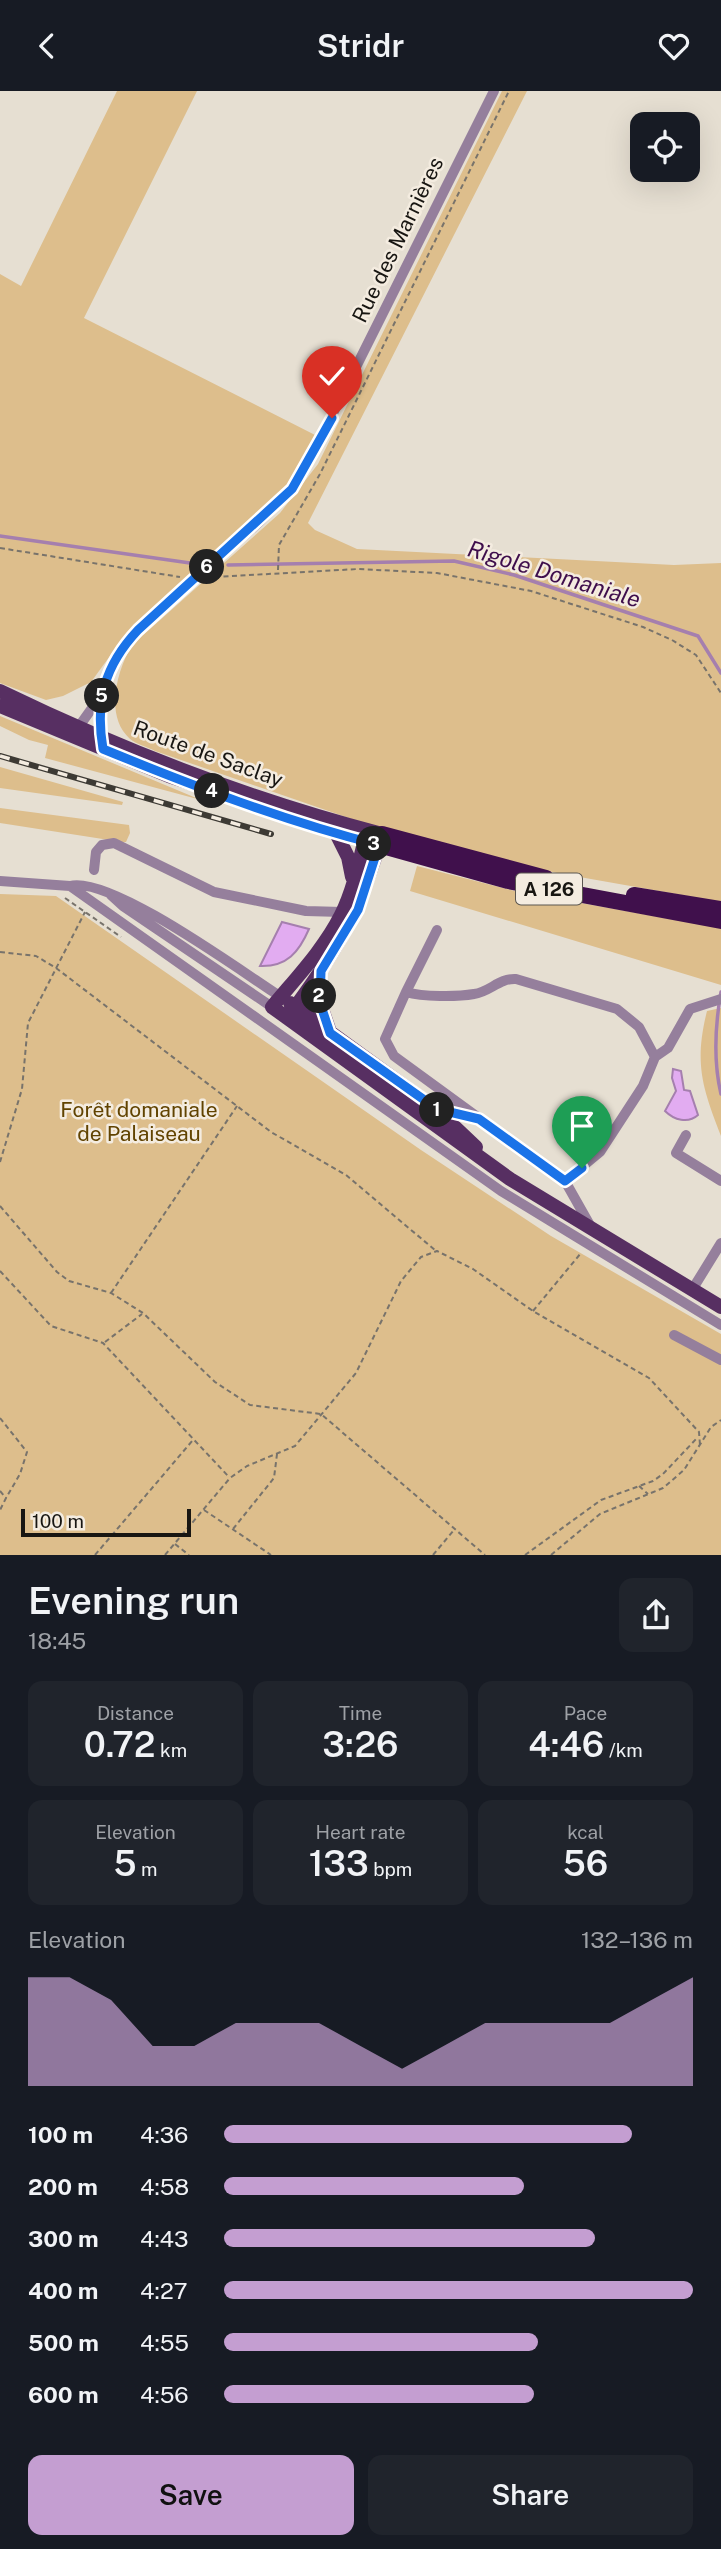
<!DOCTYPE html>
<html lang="en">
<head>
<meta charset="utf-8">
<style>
  body { margin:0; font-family:"Public Sans",sans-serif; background:#20242c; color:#f1f3f6; height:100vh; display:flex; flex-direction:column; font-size:26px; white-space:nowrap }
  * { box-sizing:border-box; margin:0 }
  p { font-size:23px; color:#9ea1a6 }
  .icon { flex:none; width:38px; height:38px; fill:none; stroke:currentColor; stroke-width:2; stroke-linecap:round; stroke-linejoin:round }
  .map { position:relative; height:1464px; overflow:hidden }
  .drawer { display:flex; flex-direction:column; background:#171b24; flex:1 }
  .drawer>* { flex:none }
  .tools { position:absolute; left:630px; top:21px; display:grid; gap:14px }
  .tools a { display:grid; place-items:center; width:70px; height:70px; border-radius:14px; background:#171b24; box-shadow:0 7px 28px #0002; font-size:35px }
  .scale { position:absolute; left:21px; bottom:18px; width:170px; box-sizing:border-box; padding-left:7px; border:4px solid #181612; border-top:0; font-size:19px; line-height:24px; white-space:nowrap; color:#181612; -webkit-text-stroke:5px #f4ece0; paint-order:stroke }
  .pin { position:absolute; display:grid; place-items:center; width:60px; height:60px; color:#fff; margin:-72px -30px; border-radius:50% 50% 50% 0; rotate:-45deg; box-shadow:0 0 7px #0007 }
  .pin .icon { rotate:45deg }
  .km { position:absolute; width:35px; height:35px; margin:-18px; border-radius:50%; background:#222; color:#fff; font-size:19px; line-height:35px; text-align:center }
  .round { display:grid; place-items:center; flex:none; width:74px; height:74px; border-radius:14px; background:#20242c }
  .summary { display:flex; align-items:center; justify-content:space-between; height:119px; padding:0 28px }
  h1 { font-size:38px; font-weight:600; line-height:52px }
  .metrics { display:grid; grid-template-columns:repeat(3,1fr); gap:10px; height:119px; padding:7px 28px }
  .metrics div { display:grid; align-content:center; border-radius:14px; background:#20242c; text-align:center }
  .metrics b { font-size:35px; font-weight:600 }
  .metrics small { font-size:19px; font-weight:400 }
  .metrics p { font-size:19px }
  .chart { height:196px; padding:14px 28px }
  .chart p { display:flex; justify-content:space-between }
  .chart svg { width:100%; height:126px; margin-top:7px; fill:#c49ed1; opacity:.7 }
  .action { display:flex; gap:14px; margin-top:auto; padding:14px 28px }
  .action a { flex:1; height:80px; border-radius:14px; background:#c49ed1; color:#111; font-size:28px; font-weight:600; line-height:80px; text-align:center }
  .action a+a { background:#20242c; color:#f1f3f6 }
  ul { padding:0 28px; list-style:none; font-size:23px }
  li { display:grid; grid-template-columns:112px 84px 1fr; align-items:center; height:52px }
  li i { height:18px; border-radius:9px; background:#c49ed1 }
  header { display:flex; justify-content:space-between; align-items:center; height:91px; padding:0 28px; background:#171b24; font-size:32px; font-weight:600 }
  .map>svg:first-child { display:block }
  .green { fill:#ddbe8c }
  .water { fill:#e2acf1; stroke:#a57fae; stroke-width:2 }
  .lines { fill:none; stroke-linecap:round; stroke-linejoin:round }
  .stream { stroke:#a57fae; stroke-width:3.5 }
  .path { stroke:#78736b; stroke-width:2; stroke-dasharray:5 3.5; stroke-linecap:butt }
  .minor { stroke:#957f9c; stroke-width:10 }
  .major { stroke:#572f62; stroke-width:14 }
  .highway { stroke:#40104c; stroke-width:16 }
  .rail-casing { stroke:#3d3a34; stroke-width:6 }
  .rail { stroke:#f4ece0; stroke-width:3.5; stroke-dasharray:10; stroke-linecap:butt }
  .route-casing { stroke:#fff; stroke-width:14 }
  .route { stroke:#1a73e8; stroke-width:9 }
  .labels { text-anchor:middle; stroke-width:5; stroke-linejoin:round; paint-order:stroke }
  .shield { fill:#f4ece0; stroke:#5a5650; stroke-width:2 }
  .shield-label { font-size:19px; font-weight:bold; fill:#181612 }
  .street-label { font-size:21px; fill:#181612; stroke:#f4ece0 }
  .park-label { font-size:21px; fill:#614300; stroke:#f4ece0 }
  .water-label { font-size:23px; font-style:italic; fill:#3f0e4c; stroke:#f4ece0 }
</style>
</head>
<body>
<header><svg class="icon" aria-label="back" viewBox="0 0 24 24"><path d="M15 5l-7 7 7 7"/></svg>Stridr<svg class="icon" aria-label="heart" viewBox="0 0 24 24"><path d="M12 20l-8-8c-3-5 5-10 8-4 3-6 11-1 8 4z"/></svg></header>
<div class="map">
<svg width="721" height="1464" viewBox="0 0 721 1464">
  <rect width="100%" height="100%" fill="#e6dfd2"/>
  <path class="green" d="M117 0H197L84 227 319 346 301 378 270 416 118 554 91 591 63 605 46 609 0 592V183L21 195Z
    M502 0H527L308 432 315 439 357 458 674 474 721 472V811L557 782 466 761 369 734 155 660C148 656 136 653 130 648 104 625 117 579 132 554L280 422 318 373Z
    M0 625 201 709 45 667 48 654 29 649 0 635Z
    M0 676 123 711 122 714 0 697Z
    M0 717 129 734 130 742 126 751H122L0 732Z
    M417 775 519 801 721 837V894L410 800Z
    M0 803 56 805 421 1059 551 1145 721 1243V1464H0Z
    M721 917V1045C702 996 694 972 707 920Z"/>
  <path class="water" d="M282 831 309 838C299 861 287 876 260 875Z
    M673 978 681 980 684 999 690 1000 698 1024C688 1033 674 1029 665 1020L676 1000 672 987Z"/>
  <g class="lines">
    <path class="stream" d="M0 445 190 472
      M228 474 454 470 514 484 698 545 721 582
      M721 901C715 935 713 969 721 1003"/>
    <path class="path" d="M0 457 180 486
      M278 479 279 454 320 383 509 0
      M215 486 358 478 437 482 531 500 643 536 672 549 696 564 721 602
      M65 807 121 846
      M0 861 36 865 56 877 271 1041 346 1084 436 1160
      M0 1071 22 998 28 932 85 821
      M0 1115 57 1181 69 1190 111 1202 143 1222 215 1291 250 1314 321 1323 485 1464
      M0 1180 51 1235 103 1252 229 1386
      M111 1202 237 1015
      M533 1220 581 1162
      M105 1251 142 1223
      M0 1327 27 1361 20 1383 6 1407
      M639 1395 648 1403
      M0 1400 6 1407 0 1419
      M204 1419 271 1464
      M233 1438 274 1387 277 1363
      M175 1453 189 1464
      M95 1464 193 1349
      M165 1464 230 1387 247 1375 295 1355 356 1282 401 1190 421 1166 437 1160 473 1178 533 1220 649 1287 699 1341 700 1354
      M433 1464 454 1439
      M525 1464 601 1409 653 1390 663 1383 698 1346
      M551 1464 600 1423 663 1397 684 1379 711 1336 721 1329"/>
    <path class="minor" d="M75 641 100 606
      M102 650C97 622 101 592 116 567 126 548 144 534 159 519 206 473 265 435 303 382L494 0
      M94 779 96 761 102 754 114 752 214 801 306 820 342 821
      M0 790 70 795C110 784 242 881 281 906
      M70 795 501 1100 721 1234
      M111 804 123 815 272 916
      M406 901 437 839
      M437 1019 473 1027
      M686 1044 676 1062 721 1090
      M565 1090 394 965 385 948 406 901C423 906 457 906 474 903 490 901 499 887 516 888L617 918 639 936 655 966
      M591 1136 565 1090 600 1061 643 995 655 966 668 957 690 918 721 908
      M692 1199 721 1152
      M674 1244 721 1269"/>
    <path class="major" d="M0 600C122 659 251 709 382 743 362 818 333 866 287 927
      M0 615 169 685 373 752
      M367 739C360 767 354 798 341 824 324 858 296 887 272 916L510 1088 721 1216
      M336 742 348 766 352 786
      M320 883V912L330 941
      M290 912 437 1019 476 1056"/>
    <path class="highway" d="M382 743 546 787
      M379 754 508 790 721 830
      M634 804 721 818"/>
    <g class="rail-casing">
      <path id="rail" d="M0 665 271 743"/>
    </g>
    <use href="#rail" class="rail"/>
  </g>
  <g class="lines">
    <g class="route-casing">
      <path id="route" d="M332 327 292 398 138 539C104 575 95 611 103 658 193 695 285 730 379 754L358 819 321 880 320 912 330 942 437 1018 479 1028 565 1090 582 1077"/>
    </g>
    <use href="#route" class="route"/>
  </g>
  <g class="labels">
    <rect class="shield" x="516" y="782.5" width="66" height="31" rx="5"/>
    <g class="shield-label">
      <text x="549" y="805">A 126</text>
    </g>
    <g class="street-label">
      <text transform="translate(398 149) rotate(-64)" y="7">Rue des Marnières</text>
      <text transform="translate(208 663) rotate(20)" y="7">Route de Saclay</text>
    </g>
    <g class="park-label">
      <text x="139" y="1026">Forêt domaniale<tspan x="139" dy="24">de Palaiseau</tspan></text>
    </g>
    <g class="water-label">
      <text transform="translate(554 483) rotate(17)" y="8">Rigole Domaniale</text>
    </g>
  </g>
</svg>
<div class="tools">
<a><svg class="icon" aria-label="locate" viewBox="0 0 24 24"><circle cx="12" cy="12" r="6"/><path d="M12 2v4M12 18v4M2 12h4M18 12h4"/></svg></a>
</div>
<div class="scale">100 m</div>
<div class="pin" style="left:582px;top:1077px;background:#1e9e55"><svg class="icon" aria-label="arrive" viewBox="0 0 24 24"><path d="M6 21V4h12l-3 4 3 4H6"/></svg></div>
<div class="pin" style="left:332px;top:327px;background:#d93025"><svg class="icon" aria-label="check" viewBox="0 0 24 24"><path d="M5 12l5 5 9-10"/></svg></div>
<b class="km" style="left:437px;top:1019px">1</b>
<b class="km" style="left:319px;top:905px">2</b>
<b class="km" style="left:374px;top:753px">3</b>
<b class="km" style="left:212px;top:700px">4</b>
<b class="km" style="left:102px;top:605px">5</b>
<b class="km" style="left:207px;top:476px">6</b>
</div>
<section class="drawer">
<div class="summary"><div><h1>Evening run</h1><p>18:45</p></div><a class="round"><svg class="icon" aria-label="share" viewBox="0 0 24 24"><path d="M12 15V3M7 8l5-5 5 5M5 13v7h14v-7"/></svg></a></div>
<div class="metrics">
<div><p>Distance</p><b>0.72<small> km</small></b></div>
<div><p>Time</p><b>3:26</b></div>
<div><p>Pace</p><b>4:46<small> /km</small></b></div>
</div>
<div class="metrics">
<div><p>Elevation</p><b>5<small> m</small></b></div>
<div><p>Heart rate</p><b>133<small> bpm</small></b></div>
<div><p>kcal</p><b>56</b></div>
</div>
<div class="chart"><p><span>Elevation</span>132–136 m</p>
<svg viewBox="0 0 160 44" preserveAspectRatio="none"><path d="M0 44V6L10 6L20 14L30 30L40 30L50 22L60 22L70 22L80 30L90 38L100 30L110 22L120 22L130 22L140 22L150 14L160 6V44z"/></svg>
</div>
<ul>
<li><b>100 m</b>4:36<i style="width:87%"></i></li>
<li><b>200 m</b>4:58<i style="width:64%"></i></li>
<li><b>300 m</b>4:43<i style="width:79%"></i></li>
<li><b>400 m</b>4:27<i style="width:100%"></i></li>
<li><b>500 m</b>4:55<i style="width:67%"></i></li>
<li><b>600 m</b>4:56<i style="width:66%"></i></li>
</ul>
<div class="action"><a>Save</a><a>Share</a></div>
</section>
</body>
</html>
